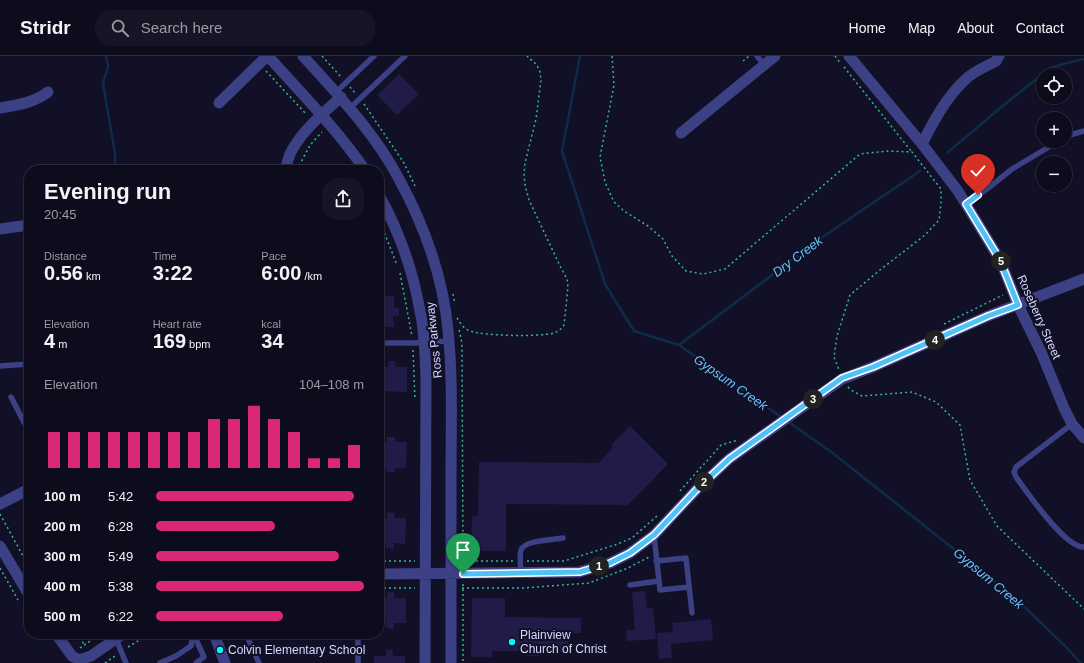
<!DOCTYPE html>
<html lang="en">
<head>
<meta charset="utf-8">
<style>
  body { margin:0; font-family:Arial,sans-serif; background:#161525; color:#f1f3f6; height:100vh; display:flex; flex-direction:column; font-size:15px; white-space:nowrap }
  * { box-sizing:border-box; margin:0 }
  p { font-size:13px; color:#9a9ba3 }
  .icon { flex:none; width:22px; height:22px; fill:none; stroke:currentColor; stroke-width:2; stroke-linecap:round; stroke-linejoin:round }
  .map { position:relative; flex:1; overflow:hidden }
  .drawer { position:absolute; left:24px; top:109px; width:360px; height:474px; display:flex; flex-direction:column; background:#0d0c1c; border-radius:16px; box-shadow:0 1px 3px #0004,0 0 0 1px #2d2c3b }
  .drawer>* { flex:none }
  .buttons { position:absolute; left:1036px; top:12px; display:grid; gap:8px }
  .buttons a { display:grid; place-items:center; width:36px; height:36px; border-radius:50%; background:#0d0c1c; box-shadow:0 1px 3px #0004,0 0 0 1px #2d2c3b; font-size:20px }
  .pin { position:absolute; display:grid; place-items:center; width:34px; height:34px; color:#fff; margin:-41px -17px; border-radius:50% 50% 50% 0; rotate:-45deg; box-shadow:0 0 4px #0007 }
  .pin .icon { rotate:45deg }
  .km { position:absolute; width:20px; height:20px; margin:-10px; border-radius:50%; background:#222; color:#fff; font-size:11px; line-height:20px; text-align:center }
  .round { display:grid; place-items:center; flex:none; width:42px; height:42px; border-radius:16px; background:#161525 }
  .head { display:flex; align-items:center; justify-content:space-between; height:68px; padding:0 20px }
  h1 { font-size:22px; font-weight:700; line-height:30px }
  .figures { display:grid; grid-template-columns:repeat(3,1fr); gap:6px; height:68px; padding:4px 20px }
  .figures div { display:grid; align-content:center }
  .figures b { font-size:20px; font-weight:700 }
  .figures small { font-size:11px; font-weight:400 }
  .figures p { font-size:11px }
  .chart { height:112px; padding:8px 20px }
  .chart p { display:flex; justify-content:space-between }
  .chart svg { width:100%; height:72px; margin-top:4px; stroke:#db2777; stroke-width:6 }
  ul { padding:0 20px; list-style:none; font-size:13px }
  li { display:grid; grid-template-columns:64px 48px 1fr; align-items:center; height:30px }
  li i { height:10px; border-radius:5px; background:#db2777 }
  header { display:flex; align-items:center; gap:24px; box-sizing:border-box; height:56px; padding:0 20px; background:#0d0c1c; border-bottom:1px solid #2d2c3b }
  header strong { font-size:19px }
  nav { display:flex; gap:22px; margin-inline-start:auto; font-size:14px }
  .search { width:280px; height:36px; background:#161525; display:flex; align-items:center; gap:10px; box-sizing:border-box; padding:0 14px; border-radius:16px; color:#9a9ba3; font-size:15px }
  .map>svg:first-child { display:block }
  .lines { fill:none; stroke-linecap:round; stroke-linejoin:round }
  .stream { stroke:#0f2b4a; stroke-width:2.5 }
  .building { fill:#211c47 }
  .path { stroke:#32b6a1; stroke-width:1.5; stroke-dasharray:2 3; stroke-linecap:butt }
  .lane { stroke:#3c4084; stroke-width:5.5 }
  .street { stroke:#3c4084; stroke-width:11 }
  .route-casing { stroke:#fff; stroke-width:8 }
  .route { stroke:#4fc3f7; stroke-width:5 }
  .poi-dot { fill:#06f9fa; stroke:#111026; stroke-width:1.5 }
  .labels { text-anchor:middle; stroke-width:4; stroke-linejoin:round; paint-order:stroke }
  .street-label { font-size:12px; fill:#d6d6fe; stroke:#111026 }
  .poi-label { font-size:12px; fill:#d6d6fe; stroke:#111026; text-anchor:start }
  .water-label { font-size:13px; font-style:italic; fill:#66c5fc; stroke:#111026 }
</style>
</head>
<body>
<header>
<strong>Stridr</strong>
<div class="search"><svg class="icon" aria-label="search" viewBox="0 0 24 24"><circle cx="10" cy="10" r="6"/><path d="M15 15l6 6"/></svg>Search here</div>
<nav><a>Home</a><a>Map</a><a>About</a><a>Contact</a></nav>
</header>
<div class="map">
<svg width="1084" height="607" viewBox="0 0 1084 607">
  <rect width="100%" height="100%" fill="#111026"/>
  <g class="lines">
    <path class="stream" d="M106 0 108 11 103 27 115 98V114
      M580 0 562 95 605 228 634 275 679 289 781 361
      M948 96 1005 48 1052 11 1084 3
      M679 289 824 180 920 115
      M787 365 830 395 1012 539 1065 590 1081 607"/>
  </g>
  <path class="building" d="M399 18 419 38 397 59 377 39Z
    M379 240H394V252H399V260H393L394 271H379Z
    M388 305H395V311H407V336L379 335V311H388Z
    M630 370 668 408 628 449 506 448V495H471L472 460H478L479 406 598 407 612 393V388Z
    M387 381H395V386H407L406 412H395V416H386L387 412H379V386H387Z
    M387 456 395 457 394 462H406L405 488 394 487V493L386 492V488H379V462H387Z
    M645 535 647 552H653L656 583 627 585 626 574H635L632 536Z
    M387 536H394V542H406V567H394V573L386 572 387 567H379V542H387Z
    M472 542H505V561L581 562V577H568V596L538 595V600H527V595H492V601H471Z
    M711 563 713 584 671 588 672 602 659 603 657 577 673 576 672 567Z
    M386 594H393V600H405V607H374V600H386Z"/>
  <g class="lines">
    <path class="path" d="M322 0 341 21
      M612 0 614 29 600 101 605 126 614 146 624 155 648 170 663 183 672 200 686 215 703 218 725 213 860 98 888 95 912 96 941 133V147L939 164 925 179 880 214 850 239 837 280 834 301 839 314
      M835 0 841 8
      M743 5 749 0
      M844 11 911 95
      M266 15 307 59
      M350 31 355 37
      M364 48 404 107 415 130
      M348 110 351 114
      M297 114 310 89 322 76
      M379 163 397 209
      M400 217 412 280
      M453 238 455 248
      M457 262C460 267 464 273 470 275 483 280 540 281 554 277 559 275 561 273 564 269L568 231 567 223 560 210 529 144 525 129 524 119 525 107 536 63 541 24 540 16 537 9 527 0
      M944 268 1003 239
      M459 274 462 287 463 506
      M413 294 415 344
      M848 331 851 334 862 340 912 336 936 346 960 369 970 424 997 470 1084 553
      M680 435 721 389 738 384
      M0 458 29 511
      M379 505H415
      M461 505H513
      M527 505H564L615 489 632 482 657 460
      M0 512 18 544
      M463 528V607
      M379 532H415
      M462 532H523L589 527 628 512 649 501
      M43 578 47 584
      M76 578 85 589
      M128 591 150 578
      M80 592 100 578
      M105 607 115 600"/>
    <path class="lane" d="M757 0 764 9
      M336 36 374 0
      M350 52 405 0
      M1065 82 1070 79 1084 75
      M965 148 987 133 1012 113 1059 85
      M379 287H413L449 285
      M0 310 29 308
      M11 341 29 376
      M1072 368 1016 411 1014 416 1016 421C1027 436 1065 492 1084 491
      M654 479 660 534 689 531
      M656 505 686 502 692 557
      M521 517C521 510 519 500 521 494 525 484 552 484 563 482
      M630 529 659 525
      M246 578 259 607
      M194 579 204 601 196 607
      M116 583 126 607
      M160 607 176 600 191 590 193 578
      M358 607V578"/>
    <path class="street" d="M268 0C301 37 336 72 365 114
      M303 0C338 39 375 77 399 123 424 169 443 222 448 274 453 323 451 372 451 421 451 483 451 545 451 607
      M849 0 922 88 958 135 1000 204 1018 249 1041 296 1064 352 1072 368 1084 382
      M219 47 267 0
      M0 52C18 49 33 47 48 36
      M681 77 775 0
      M922 88C934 64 947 40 967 22 975 15 987 10 996 5L999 0
      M285 114C287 108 288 102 291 96 302 75 323 57 341 41
      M379 139C399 175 413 215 420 255 425 277 425 300 426 323L425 607
      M0 173 29 169
      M0 448 29 433
      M0 490 29 539
      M379 518 579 516 610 507 630 497 654 479 698 432 729 403 842 323 873 311 988 260 1084 223
      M56 578 72 600 79 604 91 600 123 578
      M214 578 225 607"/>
  </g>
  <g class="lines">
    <g class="route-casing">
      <path id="route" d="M463 518 580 516 610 507 630 497 654 479 698 432 729 403 842 322 873 311 988 260 1018 249 1000 204 966 148 978 139"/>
    </g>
    <use href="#route" class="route"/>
  </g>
  <g class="poi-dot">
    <circle cx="512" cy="586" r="4"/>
    <circle cx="220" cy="594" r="4"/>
  </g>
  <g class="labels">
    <g class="street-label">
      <text transform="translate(1039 261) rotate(66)" y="4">Roseberry Street</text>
      <text transform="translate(434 284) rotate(-96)" y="4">Ross Parkway</text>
    </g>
    <g class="poi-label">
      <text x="520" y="583">Plainview<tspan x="520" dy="14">Church of Christ</tspan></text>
      <text x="228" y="598">Colvin Elementary School</text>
    </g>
    <g class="water-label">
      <text transform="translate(797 200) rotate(-37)" y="5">Dry Creek</text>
      <text transform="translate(731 326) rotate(35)" y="5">Gypsum Creek</text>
      <text transform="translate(989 522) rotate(40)" y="5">Gypsum Creek</text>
    </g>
  </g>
</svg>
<div class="buttons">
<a><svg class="icon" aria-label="locate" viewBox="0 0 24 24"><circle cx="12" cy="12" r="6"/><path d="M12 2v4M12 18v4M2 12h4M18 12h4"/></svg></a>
<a>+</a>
<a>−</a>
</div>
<div class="pin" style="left:463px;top:518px;background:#1e9e55"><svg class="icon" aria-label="arrive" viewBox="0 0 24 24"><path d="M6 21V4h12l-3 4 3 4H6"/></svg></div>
<div class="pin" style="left:978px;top:139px;background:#d93025"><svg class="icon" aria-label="check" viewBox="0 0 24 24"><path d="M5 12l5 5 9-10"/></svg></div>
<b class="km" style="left:599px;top:510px">1</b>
<b class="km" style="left:704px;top:426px">2</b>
<b class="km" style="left:813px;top:343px">3</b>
<b class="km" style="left:935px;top:284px">4</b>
<b class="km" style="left:1001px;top:205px">5</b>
<section class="drawer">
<div class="head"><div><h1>Evening run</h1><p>20:45</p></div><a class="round"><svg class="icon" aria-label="share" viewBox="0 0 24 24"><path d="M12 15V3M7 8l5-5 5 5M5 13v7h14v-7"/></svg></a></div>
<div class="figures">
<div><p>Distance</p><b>0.56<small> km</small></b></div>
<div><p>Time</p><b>3:22</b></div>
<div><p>Pace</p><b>6:00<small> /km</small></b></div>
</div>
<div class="figures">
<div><p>Elevation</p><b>4<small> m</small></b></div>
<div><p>Heart rate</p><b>169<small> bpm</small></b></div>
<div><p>kcal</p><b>34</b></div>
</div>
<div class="chart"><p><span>Elevation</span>104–108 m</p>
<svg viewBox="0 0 160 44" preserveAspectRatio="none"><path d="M5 44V22M15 44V22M25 44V22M35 44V22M45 44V22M55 44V22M65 44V22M75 44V22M85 44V14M95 44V14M105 44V6M115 44V14M125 44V22M135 44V38M145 44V38M155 44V30"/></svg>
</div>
<ul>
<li><b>100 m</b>5:42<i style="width:95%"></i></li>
<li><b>200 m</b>6:28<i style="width:57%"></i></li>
<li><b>300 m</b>5:49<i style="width:88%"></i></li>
<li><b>400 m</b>5:38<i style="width:100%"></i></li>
<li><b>500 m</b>6:22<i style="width:61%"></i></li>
</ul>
</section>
</div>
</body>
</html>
